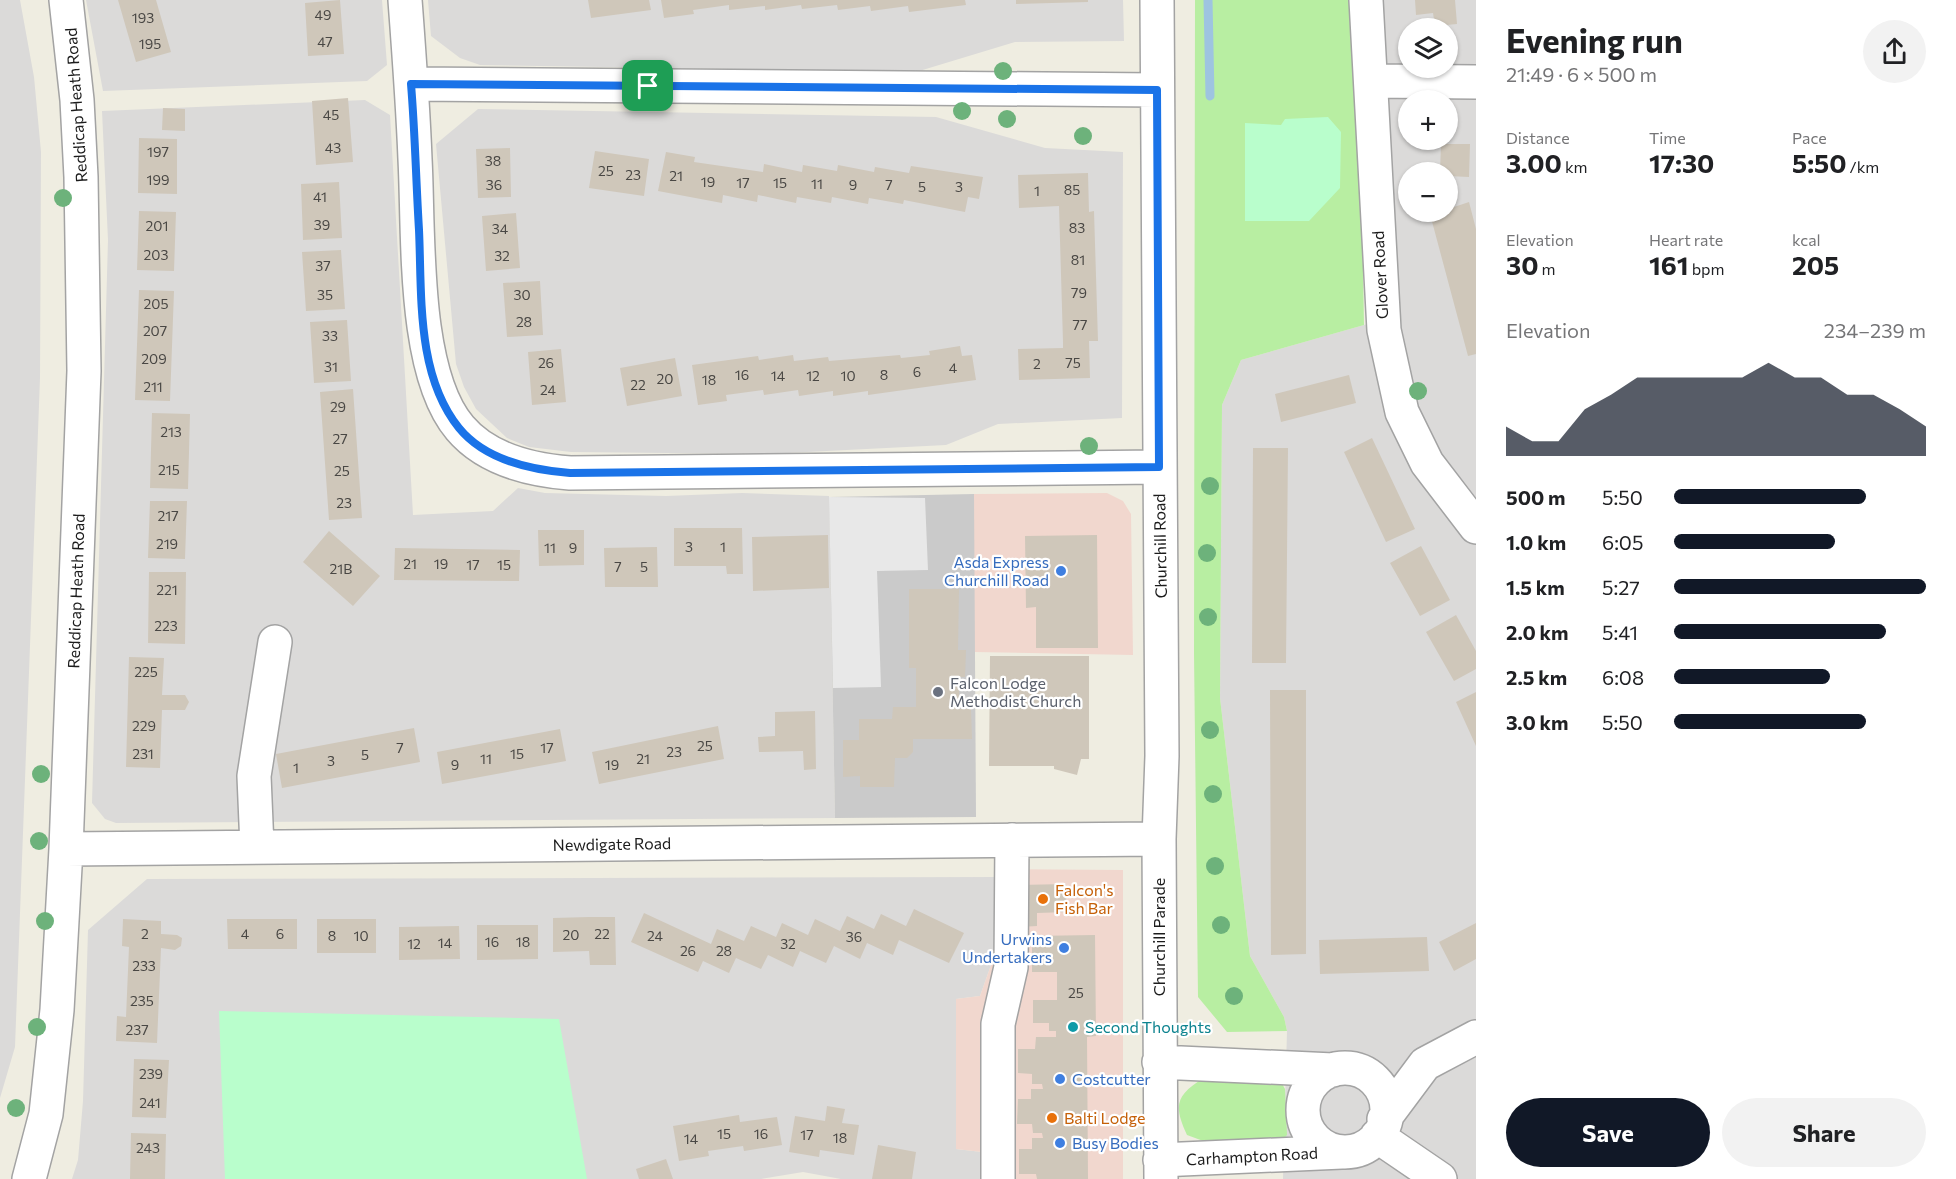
<!DOCTYPE html>
<html lang="en">
<head>
<meta charset="utf-8">
<style>
  body { margin:0; font-family:Commissioner,sans-serif; background:#f2f2f2; color:#202124; height:100vh; display:flex; flex-direction:column; font-size:22px; white-space:nowrap }
  * { box-sizing:border-box; margin:0 }
  p { font-size:20px; color:#757577 }
  .icon { flex:none; width:33px; height:33px; fill:none; stroke:currentColor; stroke-width:2; stroke-linecap:round; stroke-linejoin:round }
  .map { position:relative; flex:1; overflow:hidden }
  .details { display:flex; flex-direction:column; background:#fff; width:480px }
  .details>* { flex:none }
  .buttons { position:absolute; left:1398px; top:18px; display:grid; gap:12px }
  .buttons a { display:grid; place-items:center; width:60px; height:60px; border-radius:50%; background:#fff; box-shadow:0 2px 4px #0004; font-size:30px }
  .pin { position:absolute; display:grid; place-items:center; width:51px; height:51px; color:#fff; margin:-26px; border-radius:12px; box-shadow:0 3px 9px #0006 }
  .round { display:grid; place-items:center; flex:none; width:63px; height:63px; border-radius:32px; background:#f2f2f2 }
  .headline { display:flex; align-items:center; justify-content:space-between; height:102px; padding:0 30px }
  h1 { font-size:33px; font-weight:700; line-height:45px }
  .figures { display:grid; grid-template-columns:repeat(3,1fr); gap:9px; height:102px; padding:6px 30px }
  .figures div { display:grid; align-content:center }
  .figures b { font-size:26px; font-weight:700 }
  .figures small { font-size:16px; font-weight:400 }
  .figures p { font-size:16px }
  .chart { height:168px; padding:12px 30px }
  .chart p { display:flex; justify-content:space-between }
  .chart svg { width:100%; height:108px; margin-top:6px; fill:#111827; opacity:.7 }
  .button { display:flex; gap:12px; margin-top:auto; padding:12px 30px }
  .button a { flex:1; height:69px; border-radius:36px; background:#111827; color:#fff; font-size:24px; font-weight:700; line-height:69px; text-align:center }
  .button a+a { background:#f2f2f2; color:#202124 }
  ul { padding:0 30px; list-style:none; font-size:20px }
  li { display:grid; grid-template-columns:96px 72px 1fr; align-items:center; height:45px }
  li i { height:15px; border-radius:8px; background:#111827 }
  main { display:flex; flex:1; min-height:0 }
  .map>svg:first-child { display:block }
  .residential { fill:#dbdad9; fill-rule:evenodd }
  .commercial { fill:#f1d7ce }
  .religious { fill:#cacaca }
  .grass { fill:#b8eea2 }
  .park { fill:#b9fecc }
  .parking { fill:#e8e8e8 }
  .lines { fill:none; stroke-linecap:round; stroke-linejoin:round }
  .stream { stroke:#9ec4e0; stroke-width:9 }
  .building { fill:#cfc7ba }
  .minor-casing { stroke:#a3a3a3; stroke-width:36 }
  .minor { stroke:#fff; stroke-width:33 }
  .tree { fill:#6db27b }
  .route-casing { stroke:#fff; stroke-width:12 }
  .route { stroke:#1a73e8; stroke-width:8 }
  .shop-dot { fill:#3f7fe0; stroke:#fff; stroke-width:2 }
  .worship-dot { fill:#6b7280; stroke:#fff; stroke-width:2 }
  .food-dot { fill:#e8710a; stroke:#fff; stroke-width:2 }
  .culture-dot { fill:#0f9aa8; stroke:#fff; stroke-width:2 }
  .labels { text-anchor:middle; stroke-width:4.5; stroke-linejoin:round; paint-order:stroke }
  .number-label { font-size:14px; fill:#494744 }
  .street-label { font-size:16px; fill:#1c1c1c; stroke:#fff }
  .shop-label { font-size:16px; fill:#366cbe; stroke:#fff; text-anchor:end }
  .worship-label { font-size:16px; fill:#5b616d; stroke:#fff; text-anchor:start }
  .food-label { font-size:16px; fill:#c56008; stroke:#fff; text-anchor:start }
  .culture-label { font-size:16px; fill:#0d838f; stroke:#fff; text-anchor:start }
</style>
</head>
<body>
<main>
<div class="map">
<svg width="1476" height="1179" viewBox="0 0 1476 1179">
  <rect width="100%" height="100%" fill="#efede1"/>
  <path class="residential" d="M0 0H20L34 77 41 152 40 378 15 1047 0 1098Z
    M86 0H382L387 65 367 81 103 91Z
    M428 0H1123L1124 41 1015 42 916 72 480 65 460 58 431 36Z
    M1376 0H1476V1179H1283L1287 1031 1284 1017 1250 956 1220 698 1222 405 1241 360 1392 317ZM1408 28H1448V68H1408ZM1408 100H1448V140H1408ZM1408 172H1448V212H1408Z
    M365 100 390 115 413 515 493 511 518 488 545 493 666 496 742 493 829 496 835 818 116 823 105 819 92 803 108 240 102 111Z
    M478 109 936 117 1045 148 1123 152 1122 418 998 424 946 445 767 454 571 452 529 447 507 438 476 409 464 387 456 364 436 144Z
    M1001 877V937L980 996 956 999V1149L982 1152 984 1179H841L803 1172 761 1179H72L78 1160 83 1101 88 930 147 879Z"/>
  <path class="commercial" d="M1107 493 1123 501 1131 514 1133 655 974 652V494Z
    M1000 869 1123 870V1179H984L982 1152 956 1149V999L980 996 1001 937Z"/>
  <path class="religious" d="M974 494 976 817 835 818 829 497Z"/>
  <path class="grass" d="M1195 0H1355L1360 93 1364 325 1241 360 1222 405 1220 698 1250 956 1284 1017 1287 1031 1227 1032 1198 997 1194 653Z
    M1204 1078H1279L1285 1089 1287 1135 1281 1141 1206 1142 1187 1135C1173 1105 1176 1095 1204 1078Z"/>
  <path class="park" d="M1328 117 1341 132 1340 188 1309 221H1245V123L1281 125 1285 119Z
    M219 1011 559 1019 587 1179H225Z"/>
  <path class="parking" d="M829 497 925 498 928 570 877 571 881 687 833 688Z"/>
  <g class="lines">
    <path class="stream" d="M1208 0 1210 96"/>
  </g>
  <path class="building" d="M118 0H156L171 52 136 62Z
    M340 0 344 54 308 56 305 3Z
    M588 0H649L651 10 591 18Z
    M661 0H965L966 5 909 12 908 6 871 11 870 6 838 10 837 5 802 9 801 5 765 10V6L729 10V5L693 10 694 14 664 18Z
    M1016 0H1088V2L1016 4Z
    M1415 0H1455L1457 24 1435 26 1433 13 1416 15Z
    M348 98 353 162 316 165 312 101Z
    M163 108 185 109V131L162 130Z
    M139 138 177 139V194L138 193Z
    M1441 144H1470L1469 177 1448 176V172H1440Z
    M510 148 511 197 478 198 476 149Z
    M595 151 649 159 644 196 589 188Z
    M666 152 695 157 694 162 763 172 764 164 802 172 803 165 837 171 838 165 874 172 875 167 909 173 911 166 983 177 979 199 968 197 965 212 904 200 903 204 869 198 868 204 832 197 831 203 797 197 796 203 758 195 757 202 723 195 722 203 658 191Z
    M1088 173 1089 212 1094 211 1098 341H1089L1090 378 1019 380 1018 349 1063 348V342L1059 206 1019 208 1018 175Z
    M339 182 342 238 303 240 301 184Z
    M1469 202 1476 229V354L1468 356 1430 214 1448 212V209Z
    M139 211 176 212 174 271 137 270Z
    M516 213 520 268 486 271 482 216Z
    M341 250 345 309 306 311 302 252Z
    M540 281 543 335 507 337 503 283Z
    M139 290 174 291 170 401 135 400Z
    M347 320 351 381 314 383 310 322Z
    M960 346 962 356 972 355 976 380 868 395V391L833 396V391L799 396 798 390 764 395 763 390 726 395 727 401 698 405 692 365 758 356 759 360 793 355 794 361 828 357 829 361 900 355 901 358 930 355 929 351Z
    M561 349 566 402 532 405 528 352Z
    M675 358 682 396 627 406 620 368Z
    M1349 375 1356 403 1281 422 1275 394Z
    M353 389 362 518 329 520 320 392Z
    M152 413 190 414 188 489 150 488Z
    M1372 438 1415 529 1386 542 1344 452Z
    M1253 448H1288L1286 663H1252Z
    M150 501H187L185 559 148 558Z
    M674 528H742L743 574H727L726 566H674Z
    M538 530H584V565L539 566Z
    M329 531 380 576 353 606 303 562Z
    M828 535 829 588 753 591 752 537Z
    M1097 535 1098 648H1036V607L1026 608 1025 536Z
    M1421 546 1450 600 1420 616 1390 563Z
    M657 547 658 587H605L604 548Z
    M395 548 520 550 519 581 394 580Z
    M149 572H186L185 644 148 643Z
    M909 589H959L958 650H966L965 677H959V709H971L972 739H913V752L907 758H895L894 787H860V776L843 777V740H859V719H892L893 707H916V668H909Z
    M1456 615 1476 651V669L1454 681 1426 632Z
    M990 656H1089V759H1081L1077 775 1054 769V766H989Z
    M129 657 164 658 162 695H185L189 702 185 710H162L160 768 126 767Z
    M1270 690H1306V954L1271 955Z
    M1476 692V746L1456 702Z
    M815 711 816 769 804 770 803 751 759 752 758 737 775 736V712Z
    M718 726 724 759 599 784 592 752Z
    M414 728 420 762 282 788 276 754Z
    M560 729 566 761 442 784 437 752Z
    M1066 884 1067 912 1037 913V926L1020 927 1019 885Z
    M914 909 964 933 949 963 899 940 893 955 867 943 860 959 834 946 826 963 800 951 793 967 768 955 761 969 736 958 729 973 703 961 698 972 631 942 644 913 711 944 717 929 744 941 751 926 776 937 782 923 808 935 815 919 840 931 847 916 874 929 881 914 906 926Z
    M589 917H615L616 965H590L589 951 553 952V918Z
    M123 919 161 921V934L177 935 182 938 181 946 175 950 161 948 157 1043 116 1041 117 1016 126 1017 129 947 122 946Z
    M227 919H297V949H228Z
    M317 919H376V953H317Z
    M1476 923V959L1454 971 1439 942Z
    M477 925H538V959L477 960Z
    M459 926 460 959 399 960V927Z
    M1095 935 1096 1036 1087 1037 1088 1179H1037L1036 1174H1019V1149H1032V1138H1043L1042 1133H1033L1032 1124H1017L1018 1099H1031V1089H1043L1042 1084H1032V1074L1018 1073V1049H1035L1036 1037H1056V1031H1049V1023H1033V1000H1057V972H1032V936Z
    M1427 937 1429 971 1320 974 1319 940Z
    M134 1059 169 1060 166 1118 132 1117Z
    M827 1106 845 1109 842 1123 859 1125 854 1155 820 1150 819 1157 789 1152 795 1116 825 1121Z
    M739 1115 740 1122 777 1117 782 1145 744 1151 743 1146 708 1151 709 1156 679 1161 673 1126Z
    M131 1133 166 1134 165 1179H130Z
    M878 1145 916 1152 912 1179H872Z
    M666 1159 673 1179H639L636 1169Z"/>
  <g class="lines">
    <g class="minor-casing">
      <path id="minor" d="M405 0C409 53 413 106 415 159 419 232 412 372 460 428 487 460 531 470 570 473L1159 467
        M1157 0 1162 756 1159 839 1161 1179
        M1366 0 1384 330 1402 412 1427 463 1476 527
        M1372 81 1476 82
        M411 84 1157 90
        M257 847 254 776 275 642
        M66 849 1159 839
        M1159 1062 1333 1070
        M1303 1110a42 42 0 1 1 84 0a42 42 0 1 1-84 0Z
        M1384 1119 1425 1064 1476 1037
        M1377 1136 1440 1179
        M1160 1160 1342 1152
        M29 1179 46 1114 57 1010 66 849 84 371 81 177 77 100 66 0
        M998 1179V1024L1011 967 1012 840"/>
    </g>
    <use href="#minor" class="minor"/>
  </g>
  <g class="tree">
    <circle cx="1003" cy="71" r="9"/>
    <circle cx="962" cy="111" r="9"/>
    <circle cx="1007" cy="119" r="9"/>
    <circle cx="1083" cy="136" r="9"/>
    <circle cx="63" cy="198" r="9"/>
    <circle cx="1418" cy="391" r="9"/>
    <circle cx="1089" cy="446" r="9"/>
    <circle cx="1210" cy="486" r="9"/>
    <circle cx="1207" cy="553" r="9"/>
    <circle cx="1208" cy="617" r="9"/>
    <circle cx="1210" cy="730" r="9"/>
    <circle cx="41" cy="774" r="9"/>
    <circle cx="1213" cy="794" r="9"/>
    <circle cx="39" cy="841" r="9"/>
    <circle cx="1215" cy="866" r="9"/>
    <circle cx="45" cy="921" r="9"/>
    <circle cx="1221" cy="925" r="9"/>
    <circle cx="1234" cy="996" r="9"/>
    <circle cx="37" cy="1027" r="9"/>
    <circle cx="16" cy="1108" r="9"/>
  </g>
  <g class="lines">
    <g class="route-casing">
      <path id="route" d="M411 84 1157 90 1159 467 570 473C531 470 485 460 459 428 416 375 422 294 419 230 416 181 415 132 411 84Z"/>
    </g>
    <use href="#route" class="route"/>
  </g>
  <g class="shop-dot">
    <circle cx="1061" cy="571" r="6"/>
    <circle cx="1064" cy="948" r="6"/>
    <circle cx="1060" cy="1079" r="6"/>
    <circle cx="1060" cy="1143" r="6"/>
  </g>
  <circle class="worship-dot" cx="938" cy="692" r="6"/>
  <g class="food-dot">
    <circle cx="1043" cy="899" r="6"/>
    <circle cx="1052" cy="1118" r="6"/>
  </g>
  <circle class="culture-dot" cx="1073" cy="1027" r="6"/>
  <g class="labels">
    <g class="number-label">
      <text x="323" y="20">49</text>
      <text x="143" y="23">193</text>
      <text x="325" y="47">47</text>
      <text x="150" y="49">195</text>
      <text x="331" y="120">45</text>
      <text x="333" y="153">43</text>
      <text x="158" y="157">197</text>
      <text x="493" y="166">38</text>
      <text x="606" y="176">25</text>
      <text x="633" y="180">23</text>
      <text x="676" y="181">21</text>
      <text x="158" y="185">199</text>
      <text x="708" y="187">19</text>
      <text x="743" y="188">17</text>
      <text x="780" y="188">15</text>
      <text x="817" y="189">11</text>
      <text x="494" y="190">36</text>
      <text x="853" y="190">9</text>
      <text x="889" y="190">7</text>
      <text x="922" y="192">5</text>
      <text x="959" y="192">3</text>
      <text x="1072" y="195">85</text>
      <text x="1037" y="196">1</text>
      <text x="320" y="202">41</text>
      <text x="322" y="230">39</text>
      <text x="157" y="231">201</text>
      <text x="1077" y="233">83</text>
      <text x="500" y="234">34</text>
      <text x="156" y="260">203</text>
      <text x="502" y="261">32</text>
      <text x="1078" y="265">81</text>
      <text x="323" y="271">37</text>
      <text x="1079" y="298">79</text>
      <text x="325" y="300">35</text>
      <text x="522" y="300">30</text>
      <text x="156" y="309">205</text>
      <text x="524" y="327">28</text>
      <text x="1080" y="330">77</text>
      <text x="155" y="336">207</text>
      <text x="330" y="341">33</text>
      <text x="154" y="364">209</text>
      <text x="546" y="368">26</text>
      <text x="1073" y="368">75</text>
      <text x="1037" y="369">2</text>
      <text x="331" y="372">31</text>
      <text x="953" y="373">4</text>
      <text x="917" y="377">6</text>
      <text x="742" y="380">16</text>
      <text x="884" y="380">8</text>
      <text x="778" y="381">14</text>
      <text x="813" y="381">12</text>
      <text x="848" y="381">10</text>
      <text x="665" y="384">20</text>
      <text x="709" y="385">18</text>
      <text x="638" y="390">22</text>
      <text x="153" y="392">211</text>
      <text x="548" y="395">24</text>
      <text x="338" y="412">29</text>
      <text x="171" y="437">213</text>
      <text x="340" y="444">27</text>
      <text x="169" y="475">215</text>
      <text x="342" y="476">25</text>
      <text x="344" y="508">23</text>
      <text x="168" y="521">217</text>
      <text x="167" y="549">219</text>
      <text x="689" y="552">3</text>
      <text x="723" y="552">1</text>
      <text x="550" y="553">11</text>
      <text x="573" y="553">9</text>
      <text x="410" y="569">21</text>
      <text x="441" y="569">19</text>
      <text x="473" y="570">17</text>
      <text x="504" y="570">15</text>
      <text x="618" y="572">7</text>
      <text x="644" y="572">5</text>
      <text x="341" y="574">21B</text>
      <text x="167" y="595">221</text>
      <text x="166" y="631">223</text>
      <text x="146" y="677">225</text>
      <text x="144" y="731">229</text>
      <text x="705" y="751">25</text>
      <text x="400" y="753">7</text>
      <text x="547" y="753">17</text>
      <text x="674" y="757">23</text>
      <text x="143" y="759">231</text>
      <text x="517" y="759">15</text>
      <text x="365" y="760">5</text>
      <text x="486" y="764">11</text>
      <text x="643" y="764">21</text>
      <text x="331" y="766">3</text>
      <text x="455" y="770">9</text>
      <text x="612" y="770">19</text>
      <text x="296" y="773">1</text>
      <text x="145" y="939">2</text>
      <text x="245" y="939">4</text>
      <text x="280" y="939">6</text>
      <text x="602" y="939">22</text>
      <text x="571" y="940">20</text>
      <text x="332" y="941">8</text>
      <text x="361" y="941">10</text>
      <text x="655" y="941">24</text>
      <text x="854" y="942">36</text>
      <text x="492" y="947">16</text>
      <text x="523" y="947">18</text>
      <text x="445" y="948">14</text>
      <text x="414" y="949">12</text>
      <text x="788" y="949">32</text>
      <text x="688" y="956">26</text>
      <text x="724" y="956">28</text>
      <text x="144" y="971">233</text>
      <text x="1076" y="998">25</text>
      <text x="142" y="1006">235</text>
      <text x="137" y="1035">237</text>
      <text x="151" y="1079">239</text>
      <text x="150" y="1108">241</text>
      <text x="724" y="1139">15</text>
      <text x="761" y="1139">16</text>
      <text x="807" y="1140">17</text>
      <text x="840" y="1143">18</text>
      <text x="691" y="1144">14</text>
      <text x="148" y="1153">243</text>
    </g>
    <g class="street-label">
      <text transform="translate(76 105) rotate(-94)" y="6">Reddicap Heath Road</text>
      <text transform="translate(1380 275) rotate(-93)" y="6">Glover Road</text>
      <text transform="translate(1160 546) rotate(-91)" y="6">Churchill Road</text>
      <text transform="translate(76 591) rotate(-88)" y="6">Reddicap Heath Road</text>
      <text transform="translate(612 844) rotate(-1)" y="6">Newdigate Road</text>
      <text transform="translate(1159 937) rotate(-90)" y="6">Churchill Parade</text>
      <text transform="translate(1252 1156) rotate(-3)" y="6">Carhampton Road</text>
    </g>
    <g class="shop-label">
      <text x="1049" y="568">Asda Express<tspan x="1049" dy="18">Churchill Road</tspan></text>
      <text x="1052" y="945">Urwins<tspan x="1052" dy="18">Undertakers</tspan></text>
      <text x="1072" y="1085" text-anchor="start">Costcutter</text>
      <text x="1072" y="1149" text-anchor="start">Busy Bodies</text>
    </g>
    <g class="worship-label">
      <text x="950" y="689">Falcon Lodge<tspan x="950" dy="18">Methodist Church</tspan></text>
    </g>
    <g class="food-label">
      <text x="1055" y="896">Falcon's<tspan x="1055" dy="18">Fish Bar</tspan></text>
      <text x="1064" y="1124">Balti Lodge</text>
    </g>
    <g class="culture-label">
      <text x="1085" y="1033">Second Thoughts</text>
    </g>
  </g>
</svg>
<div class="buttons">
<a><svg class="icon" aria-label="layers" viewBox="0 0 24 24"><path d="M12 4l9 5-9 5-9-5zM3 14l9 5 9-5"/></svg></a>
<a>+</a>
<a>−</a>
</div>
<div class="pin" style="left:648px;top:86px;background:#1e9e55"><svg class="icon" aria-label="arrive" viewBox="0 0 24 24"><path d="M6 21V4h12l-3 4 3 4H6"/></svg></div>
</div>
<section class="details">
<div class="headline"><div><h1>Evening run</h1><p>21:49 · 6 × 500 m</p></div><a class="round"><svg class="icon" aria-label="share" viewBox="0 0 24 24"><path d="M12 15V3M7 8l5-5 5 5M5 13v7h14v-7"/></svg></a></div>
<div class="figures">
<div><p>Distance</p><b>3.00<small> km</small></b></div>
<div><p>Time</p><b>17:30</b></div>
<div><p>Pace</p><b>5:50<small> /km</small></b></div>
</div>
<div class="figures">
<div><p>Elevation</p><b>30<small> m</small></b></div>
<div><p>Heart rate</p><b>161<small> bpm</small></b></div>
<div><p>kcal</p><b>205</b></div>
</div>
<div class="chart"><p><span>Elevation</span>234–239 m</p>
<svg viewBox="0 0 160 44" preserveAspectRatio="none"><path d="M0 44V32L10 38L20 38L30 25L40 19L50 12L60 12L70 12L80 12L90 12L100 6L110 12L120 12L130 19L140 19L150 25L160 32V44z"/></svg>
</div>
<ul>
<li><b>500 m</b>5:50<i style="width:76%"></i></li>
<li><b>1.0 km</b>6:05<i style="width:64%"></i></li>
<li><b>1.5 km</b>5:27<i style="width:100%"></i></li>
<li><b>2.0 km</b>5:41<i style="width:84%"></i></li>
<li><b>2.5 km</b>6:08<i style="width:62%"></i></li>
<li><b>3.0 km</b>5:50<i style="width:76%"></i></li>
</ul>
<div class="button"><a>Save</a><a>Share</a></div>
</section>
</main>
</body>
</html>
